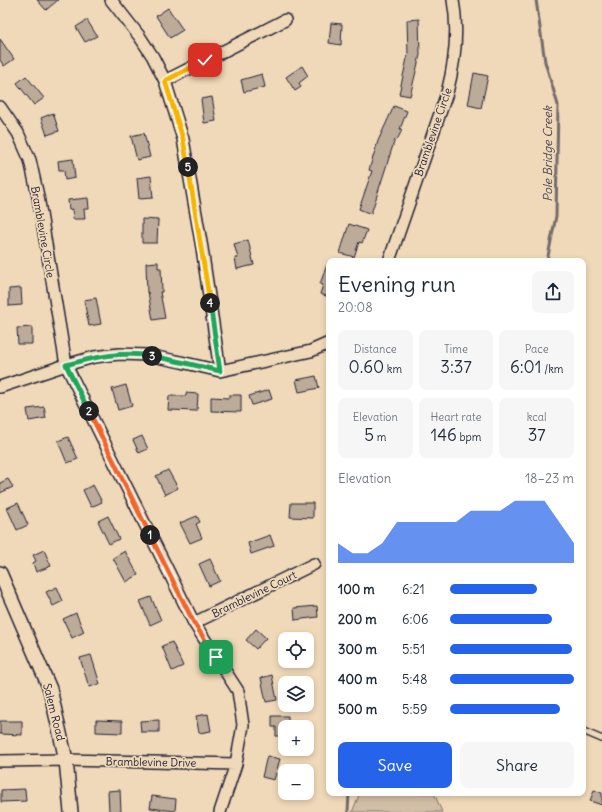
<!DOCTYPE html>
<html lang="en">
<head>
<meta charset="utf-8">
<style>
  body { margin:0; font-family:Delius,sans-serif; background:#f6f6f7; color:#1f2937; height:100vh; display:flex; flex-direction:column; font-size:15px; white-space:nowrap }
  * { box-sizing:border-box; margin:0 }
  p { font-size:13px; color:#747a83 }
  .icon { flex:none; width:22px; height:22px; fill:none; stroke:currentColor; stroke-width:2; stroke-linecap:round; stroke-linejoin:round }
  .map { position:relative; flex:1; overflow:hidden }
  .details { position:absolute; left:326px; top:258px; width:260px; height:538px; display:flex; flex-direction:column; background:#fff; border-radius:8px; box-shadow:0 2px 6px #0003 }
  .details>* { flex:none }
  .controls { position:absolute; left:278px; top:632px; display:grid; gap:8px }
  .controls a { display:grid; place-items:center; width:36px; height:36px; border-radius:8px; background:#fff; box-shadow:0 2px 6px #0003; font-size:20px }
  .pin { position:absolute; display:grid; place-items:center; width:34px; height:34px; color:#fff; margin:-17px; border-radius:8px; box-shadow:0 2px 6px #0006 }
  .km { position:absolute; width:20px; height:20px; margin:-10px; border-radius:50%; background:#222; color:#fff; font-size:11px; line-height:20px; text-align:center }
  .round { display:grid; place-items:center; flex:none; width:42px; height:42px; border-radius:8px; background:#f6f6f7 }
  .headline { display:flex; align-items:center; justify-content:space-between; height:68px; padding:0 12px }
  h1 { font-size:22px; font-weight:600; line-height:30px }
  .metrics { display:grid; grid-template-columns:repeat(3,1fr); gap:6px; height:68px; padding:4px 12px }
  .metrics div { display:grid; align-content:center; border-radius:8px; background:#f6f6f7; text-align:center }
  .metrics b { font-size:17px; font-weight:600 }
  .metrics small { font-size:11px; font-weight:400 }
  .metrics p { font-size:11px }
  .chart { height:112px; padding:8px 12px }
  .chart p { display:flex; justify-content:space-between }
  .chart svg { width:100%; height:72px; margin-top:4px; fill:#2563eb; opacity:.7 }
  .action { display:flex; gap:8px; margin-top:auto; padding:8px 12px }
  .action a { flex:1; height:46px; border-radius:8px; background:#2563eb; color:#fff; font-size:16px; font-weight:600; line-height:46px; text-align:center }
  .action a+a { background:#f6f6f7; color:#1f2937 }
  ul { padding:0 12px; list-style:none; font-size:13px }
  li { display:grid; grid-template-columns:64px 48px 1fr; align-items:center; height:30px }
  li i { height:10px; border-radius:5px; background:#2563eb }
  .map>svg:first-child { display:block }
  .green { fill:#d2bea6; stroke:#7a7070 }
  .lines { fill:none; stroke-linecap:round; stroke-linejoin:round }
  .stream { stroke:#736a6c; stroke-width:3 }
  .building { fill:#bdab99; stroke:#22223b }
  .service-casing { stroke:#22223b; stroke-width:8 }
  .minor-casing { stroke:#22223b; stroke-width:14 }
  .tertiary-casing { stroke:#22223b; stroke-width:16 }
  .service { stroke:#f0d9b8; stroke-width:5.5 }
  .minor { stroke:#f0d9b8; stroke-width:11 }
  .tertiary { stroke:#f0d9b8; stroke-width:13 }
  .split-1-casing { stroke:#fff; stroke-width:8 }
  .split-2-casing { stroke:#fff; stroke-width:8 }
  .split-3-casing { stroke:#fff; stroke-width:8 }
  .split-4-casing { stroke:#fff; stroke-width:8 }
  .split-5-casing { stroke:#fff; stroke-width:8 }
  .split-6-casing { stroke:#fff; stroke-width:8 }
  .split-1 { stroke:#f0652b; stroke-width:5 }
  .split-2 { stroke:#f0652b; stroke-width:5 }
  .split-3 { stroke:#22a559; stroke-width:5 }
  .split-4 { stroke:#22a559; stroke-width:5 }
  .split-5 { stroke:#f5b400; stroke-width:5 }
  .split-6 { stroke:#f5b400; stroke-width:5 }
  .labels { text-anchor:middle; stroke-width:3.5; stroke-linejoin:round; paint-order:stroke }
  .street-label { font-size:11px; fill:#22223b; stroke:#f0d9b8 }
  .water-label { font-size:12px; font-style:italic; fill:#4a4654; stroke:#f0d9b8 }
</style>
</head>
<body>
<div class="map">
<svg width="602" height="812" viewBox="0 0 602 812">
  <rect width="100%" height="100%" fill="#f0d9b8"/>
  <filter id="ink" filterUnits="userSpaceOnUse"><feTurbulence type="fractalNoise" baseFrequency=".025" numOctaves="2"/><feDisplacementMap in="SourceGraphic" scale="8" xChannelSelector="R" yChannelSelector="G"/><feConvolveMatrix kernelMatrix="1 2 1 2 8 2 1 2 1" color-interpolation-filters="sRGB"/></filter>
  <g filter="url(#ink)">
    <path class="green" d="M360 793H434L442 812H352Z"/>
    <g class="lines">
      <path class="stream" d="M536 0 545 62 558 105 556 216 547 261
        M348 812 349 793"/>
    </g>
    <path class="building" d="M37 0H58L46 10Z
      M168 8 183 30 170 38 156 16Z
      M419 19 420 55 410 96 399 94 408 54 407 20Z
      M87 20 97 36 85 42 76 27Z
      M331 23 342 24 341 45 329 43Z
      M0 39 14 59 4 66 0 60Z
      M302 66 308 76 299 83 301 87 295 91 286 77Z
      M474 73 488 76 481 108 468 105Z
      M262 74 265 87 244 92 241 80Z
      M26 76 44 98 34 105 17 83Z
      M212 97 216 121 204 123 201 99Z
      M394 106 407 111 400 129 402 130 397 140 395 139 371 214 359 209 372 171 369 170 378 141Z
      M53 113 59 131 47 135 41 118Z
      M144 133 150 157 137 160 131 136Z
      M73 159 75 178 65 180 64 170H59L58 161Z
      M151 176 153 198 139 199 137 178Z
      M88 198 89 209H84L85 219H73L72 209 69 210 68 200Z
      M142 219 158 220 157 243H142Z
      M349 224 367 230 362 243 359 242 354 257 340 253Z
      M248 240 254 265 237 269 235 258H238L234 244Z
      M158 262V268H161L162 292H160L165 318 153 320 148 292 147 293 146 263Z
      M328 262H329V297L320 294 323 285 320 284Z
      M21 288 22 305 9 306V289Z
      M96 298 101 324 89 326 84 300Z
      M32 327V344H18L17 328Z
      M316 376 319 388 299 392 296 380Z
      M126 385 132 406 118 410 112 389Z
      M269 390 272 399 252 405 249 396Z
      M186 393 198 394 197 411 168 410 169 396H186Z
      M229 395H241V412L211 411V397L229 398Z
      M44 407 46 418 29 421 27 409Z
      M142 436 148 449 139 453 133 440Z
      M68 437 78 459 67 463 58 441Z
      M168 470 178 488 165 495 156 476Z
      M8 479 13 487 0 493V483Z
      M93 485 102 502 91 507 83 490Z
      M18 503 28 525 17 530 7 508Z
      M291 503H313V518L290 517Z
      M108 516 119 539 109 544 98 521Z
      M197 516 200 522 196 524 202 538 190 543 180 523Z
      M270 535 274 546 251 554 248 543Z
      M44 550 51 566 36 572 33 563 36 561 33 555Z
      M125 551 138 575 126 582 113 558Z
      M210 559 220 581 209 586 199 564Z
      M57 587 63 601 53 606 46 592Z
      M151 597 161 620 150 625 140 601Z
      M317 606 318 617 295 620 294 608Z
      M76 613 84 632 72 638 63 619Z
      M256 629 266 638 256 649 246 640Z
      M172 642 183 666 172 671 162 646Z
      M91 655 100 684 89 687 80 658Z
      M272 675 277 700 266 702 261 678Z
      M208 714 211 731 199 733 196 716Z
      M272 716H288V727H285V736H276V727H272Z
      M96 720 122 721V733L96 732Z
      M159 720V732H141L140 721Z
      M0 721H22V735L0 734Z
      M267 756 280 759 274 780 262 777Z
      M25 789 26 801 1 802V790Z
      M120 790 121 812H109L108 791Z
      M594 790 602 793V805L590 801Z
      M152 796 176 799 175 811 150 808Z"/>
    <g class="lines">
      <g class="service-casing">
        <path id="service" d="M583 731 602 739"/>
      </g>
      <g class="minor-casing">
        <path id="minor" d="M111 0 140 37 153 57 165 81 183 139 202 248 220 371
          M165 81 285 20
          M0 107 18 133 30 160 38 196 66 365 194 623 238 691 243 725 236 764 220 812
          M389 261 447 93C455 62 459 32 453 0
          M0 387 66 365 94 357 119 354 147 355 181 362 220 371 311 351 329 343
          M194 623 314 564
          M0 761 66 760 236 764"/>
      </g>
      <g class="tertiary-casing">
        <path id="tertiary" d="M0 573 50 689 66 760 71 812"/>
      </g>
      <use href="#service" class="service"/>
      <use href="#minor" class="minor"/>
      <use href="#tertiary" class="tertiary"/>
    </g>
  </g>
  <g class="lines" filter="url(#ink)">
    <g class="split-1-casing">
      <path id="split-1" d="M150 535 194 623 216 657"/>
    </g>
    <g class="split-2-casing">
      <path id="split-2" d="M89 411 150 535"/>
    </g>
    <g class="split-3-casing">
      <path id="split-3" d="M89 411 66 365C94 357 122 351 152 356"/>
    </g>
    <g class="split-4-casing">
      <path id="split-4" d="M152 356 181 362 220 371 210 303"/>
    </g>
    <g class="split-5-casing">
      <path id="split-5" d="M188 167 210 303"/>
    </g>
    <g class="split-6-casing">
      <path id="split-6" d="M188 167 183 139 165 81 205 60"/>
    </g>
    <use href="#split-1" class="split-1"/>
    <use href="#split-2" class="split-2"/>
    <use href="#split-3" class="split-3"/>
    <use href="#split-4" class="split-4"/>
    <use href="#split-5" class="split-5"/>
    <use href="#split-6" class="split-6"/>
  </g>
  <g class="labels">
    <g class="street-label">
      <text transform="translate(433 132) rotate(-71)" y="4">Bramblevine Circle</text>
      <text transform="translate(43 232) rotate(80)" y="4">Bramblevine Circle</text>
      <text transform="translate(254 594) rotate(-26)" y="4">Bramblevine Court</text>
      <text transform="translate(54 712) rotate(76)" y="4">Salem Road</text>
      <text transform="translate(151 762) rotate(1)" y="4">Bramblevine Drive</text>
    </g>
    <g class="water-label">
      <text transform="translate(548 154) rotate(-90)" y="4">Pole Bridge Creek</text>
    </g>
  </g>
</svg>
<div class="controls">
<a><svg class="icon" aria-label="locate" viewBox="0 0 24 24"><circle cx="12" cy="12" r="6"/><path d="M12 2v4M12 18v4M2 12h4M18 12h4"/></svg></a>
<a><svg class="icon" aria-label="layers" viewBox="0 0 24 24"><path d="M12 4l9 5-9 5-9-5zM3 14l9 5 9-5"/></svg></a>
<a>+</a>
<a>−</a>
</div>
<div class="pin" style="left:216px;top:657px;background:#1e9e55"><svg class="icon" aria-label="arrive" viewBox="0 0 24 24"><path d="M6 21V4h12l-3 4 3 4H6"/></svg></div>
<div class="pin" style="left:205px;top:60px;background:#d93025"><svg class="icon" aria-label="check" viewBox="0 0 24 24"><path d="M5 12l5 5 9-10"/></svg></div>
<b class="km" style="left:150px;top:535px">1</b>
<b class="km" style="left:89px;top:411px">2</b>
<b class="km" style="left:152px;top:356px">3</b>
<b class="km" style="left:210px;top:303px">4</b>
<b class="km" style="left:188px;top:167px">5</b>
<section class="details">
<div class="headline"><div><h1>Evening run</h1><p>20:08</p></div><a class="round"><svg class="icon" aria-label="share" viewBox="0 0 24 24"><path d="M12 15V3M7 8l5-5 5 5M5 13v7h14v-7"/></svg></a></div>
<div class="metrics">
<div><p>Distance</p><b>0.60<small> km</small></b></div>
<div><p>Time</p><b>3:37</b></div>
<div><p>Pace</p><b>6:01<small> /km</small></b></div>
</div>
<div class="metrics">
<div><p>Elevation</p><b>5<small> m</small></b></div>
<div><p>Heart rate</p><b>146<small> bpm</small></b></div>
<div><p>kcal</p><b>37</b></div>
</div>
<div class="chart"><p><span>Elevation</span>18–23 m</p>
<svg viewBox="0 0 160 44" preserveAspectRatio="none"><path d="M0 44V32L10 38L20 38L30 32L40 19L50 19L60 19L70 19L80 19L90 12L100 12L110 12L120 6L130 6L140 6L150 19L160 32V44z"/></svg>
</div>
<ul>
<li><b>100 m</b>6:21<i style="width:70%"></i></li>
<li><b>200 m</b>6:06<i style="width:82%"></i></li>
<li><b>300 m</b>5:51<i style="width:98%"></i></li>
<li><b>400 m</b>5:48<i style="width:100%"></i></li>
<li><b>500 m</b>5:59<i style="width:89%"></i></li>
</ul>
<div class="action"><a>Save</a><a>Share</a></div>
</section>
</div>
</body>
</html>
